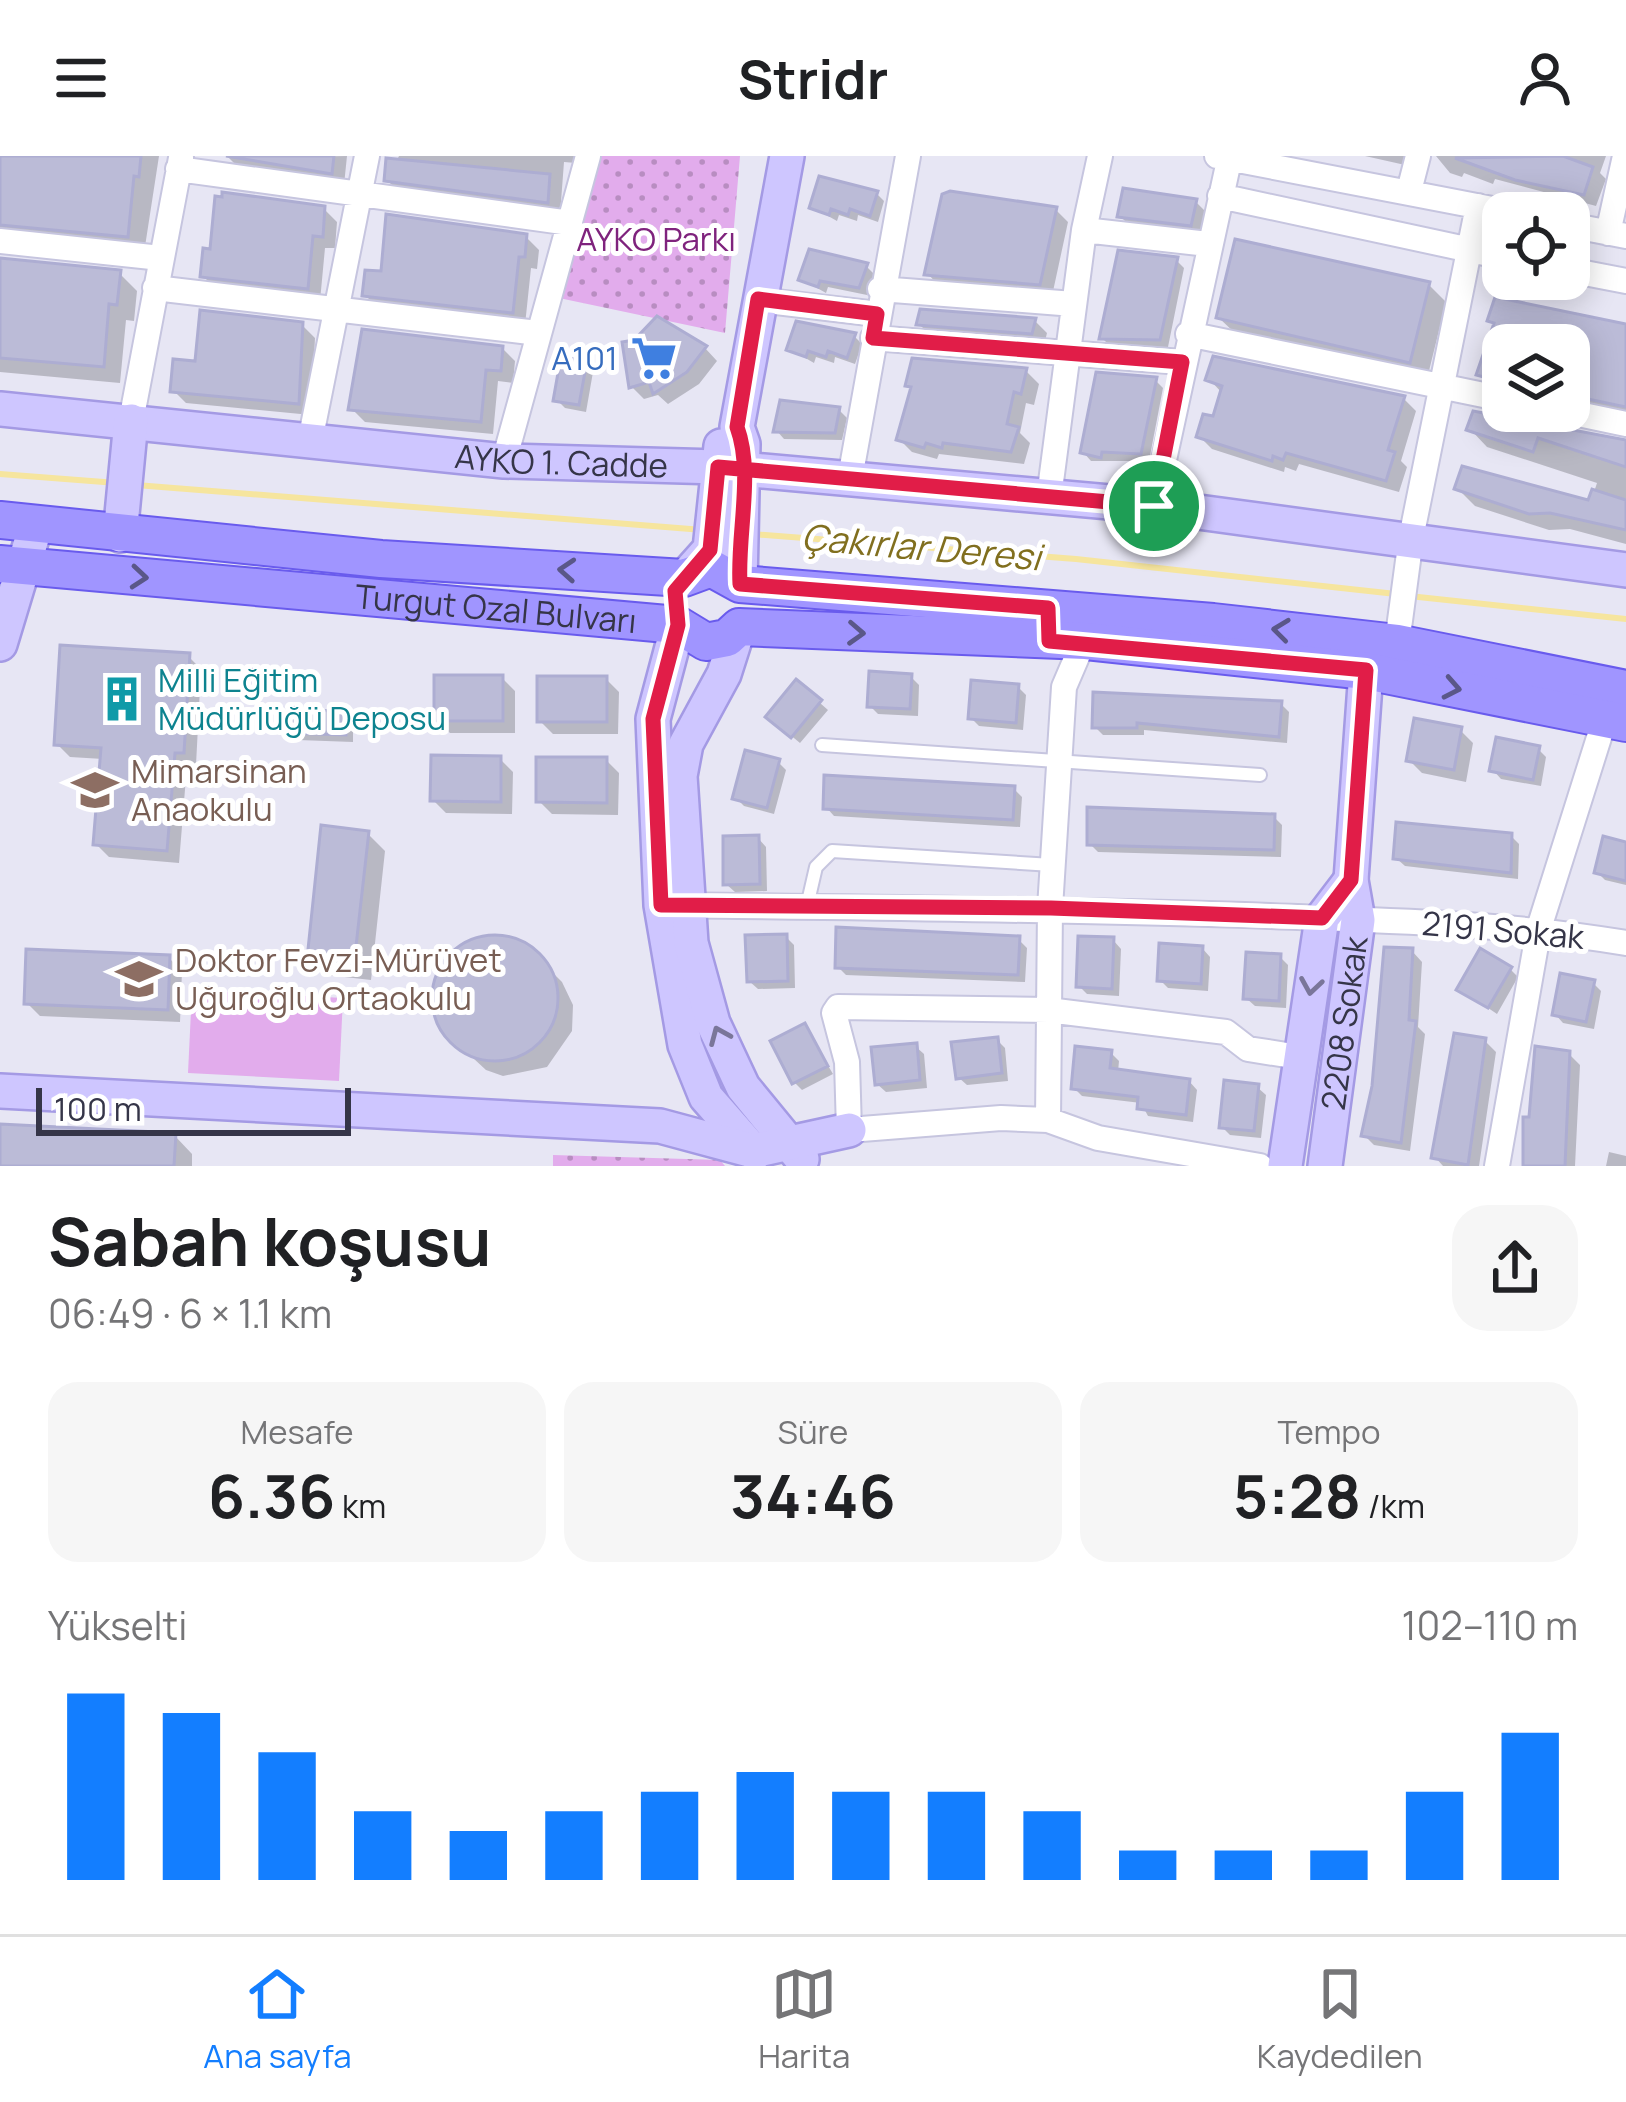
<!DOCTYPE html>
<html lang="tr">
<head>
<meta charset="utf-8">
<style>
  body { margin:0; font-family:Manrope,sans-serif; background:#f6f6f6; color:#202124; height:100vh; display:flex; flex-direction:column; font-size:45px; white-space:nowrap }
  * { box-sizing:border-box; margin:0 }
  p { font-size:39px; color:#757577 }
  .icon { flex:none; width:66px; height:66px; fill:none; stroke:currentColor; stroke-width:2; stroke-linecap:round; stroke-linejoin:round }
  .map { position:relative; height:1010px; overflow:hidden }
  .panel { display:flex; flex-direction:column; background:#fff; flex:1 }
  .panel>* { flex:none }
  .tools { position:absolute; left:1482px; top:36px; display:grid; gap:24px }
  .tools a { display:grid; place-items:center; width:108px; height:108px; border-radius:24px; background:#fff; box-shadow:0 6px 30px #0003; font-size:60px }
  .scale { position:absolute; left:36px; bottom:30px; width:315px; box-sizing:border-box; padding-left:12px; border:6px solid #353548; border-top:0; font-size:33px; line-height:42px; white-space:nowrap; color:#353548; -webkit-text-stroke:9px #fff; paint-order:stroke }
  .pin { position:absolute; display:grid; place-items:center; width:102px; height:102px; color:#fff; margin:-51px; border:6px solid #fff; border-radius:50%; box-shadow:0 3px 12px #0007 }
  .round { display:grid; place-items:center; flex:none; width:126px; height:126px; border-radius:36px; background:#f6f6f6 }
  .headline { display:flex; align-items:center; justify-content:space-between; height:204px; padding:0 48px }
  h1 { font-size:66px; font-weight:700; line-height:90px }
  .figures { display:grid; grid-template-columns:repeat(3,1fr); gap:18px; height:204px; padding:12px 48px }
  .figures div { display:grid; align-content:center; border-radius:30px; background:#f6f6f6; text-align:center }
  .figures b { font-size:60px; font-weight:700 }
  .figures small { font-size:33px; font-weight:400 }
  .figures p { font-size:33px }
  .chart { height:336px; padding:24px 48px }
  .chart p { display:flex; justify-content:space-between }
  .chart svg { width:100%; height:216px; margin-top:12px; stroke:#137eff; stroke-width:6 }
  header { display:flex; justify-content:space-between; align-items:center; height:156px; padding:0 48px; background:#fff; font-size:54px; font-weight:700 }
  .tabs { display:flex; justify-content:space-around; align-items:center; height:168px; border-top:3px solid #e0e0e0; background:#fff; font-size:33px; color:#757577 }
  .tabs a { display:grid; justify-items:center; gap:6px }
  .tabs .active { color:#137eff }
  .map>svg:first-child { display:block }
  .grass { fill:#e2acec }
  .park { fill:url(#park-dots) }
  .shadow { fill:#0003 }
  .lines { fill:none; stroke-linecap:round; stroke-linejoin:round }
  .stream { stroke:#f6e59e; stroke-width:6 }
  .building { fill:#bbbbd7; stroke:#adadd2; stroke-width:3 }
  .lane-casing { stroke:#c6c5df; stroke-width:16 }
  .street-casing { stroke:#c6c5df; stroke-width:28 }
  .secondary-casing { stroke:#a49ae4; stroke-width:38 }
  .primary-casing { stroke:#695bed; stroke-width:40 }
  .lane { stroke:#fff; stroke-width:12 }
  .street { stroke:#fff; stroke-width:24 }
  .secondary { stroke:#cec6ff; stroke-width:33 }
  .primary { stroke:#a095ff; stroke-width:36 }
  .oneway { stroke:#5a5788 }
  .oneway2 { stroke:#7a769a }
  .route-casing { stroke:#fff; stroke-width:24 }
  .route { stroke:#e11d48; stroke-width:15 }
  .labels { text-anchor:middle; stroke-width:10; stroke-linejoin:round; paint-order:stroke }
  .park-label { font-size:33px; fill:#7f237d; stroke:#fff }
  .shop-label { font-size:33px; fill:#366cbe; stroke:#fff; text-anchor:end }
  .street-label { font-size:33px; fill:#353548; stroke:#fff }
  .culture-label { font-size:33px; fill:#0d838f; stroke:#fff; text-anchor:start }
  .education-label { font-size:33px; fill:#785e54; stroke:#fff; text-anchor:start }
  .water-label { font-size:36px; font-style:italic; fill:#816f1e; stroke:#fff }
</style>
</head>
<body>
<header><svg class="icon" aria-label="menu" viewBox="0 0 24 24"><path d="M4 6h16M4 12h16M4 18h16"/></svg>Stridr<svg class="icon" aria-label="person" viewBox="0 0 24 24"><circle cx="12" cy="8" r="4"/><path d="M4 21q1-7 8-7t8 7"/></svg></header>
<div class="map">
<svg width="1626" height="1010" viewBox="0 0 1626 1010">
  <defs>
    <pattern id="park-dots" width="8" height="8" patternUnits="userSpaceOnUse" patternTransform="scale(3)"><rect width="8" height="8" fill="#e2acec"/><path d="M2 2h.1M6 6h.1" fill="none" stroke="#b88dc1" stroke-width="1.8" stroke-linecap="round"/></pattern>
  </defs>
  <rect width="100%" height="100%" fill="#e7e6f4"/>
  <path class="grass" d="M192 834 343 842 339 925 188 917Z"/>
  <path class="park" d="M598 0H740L725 177 559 142Z
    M553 999 720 1004 725 1010H553Z"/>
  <path class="shadow" d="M0 0H159L144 97 0 83Z
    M347 0 344 29 242 15 229 2Z
    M399 0H576V7L564 6 560 59 400 37 387 24Z
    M1365 0H1420L1414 11Z
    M1436 0H1606L1600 17 1606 23 1596 50 1495 23 1493 28 1464 17 1462 21 1450 17Z
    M876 37 884 45 878 66 858 59 857 65 839 59 837 65 812 51Z
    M1196 46 1208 58 1204 81 1133 73 1120 60Z
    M324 53 337 66 335 92H325L320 145 216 133 203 120Z
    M1055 53 1068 66 1052 140 940 131 928 118Z
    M526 81 539 94 537 113 531 112 525 169 378 152 365 139 384 118Z
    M1176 104 1184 112 1168 191 1110 190 1102 182Z
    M0 106 119 117 137 135 134 165 126 164 120 227 0 216Z
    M866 110 874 118 867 139 828 131 826 137 801 123Z
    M1429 129 1446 146 1427 223 1237 179 1219 162Z
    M1491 164 1626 170V263L1569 260 1565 275 1626 286V388L1570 373 1549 374 1475 350 1457 332 1590 348 1597 327 1487 291 1470 273 1521 269 1525 255H1569V189H1503V237L1480 218 1496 169Z
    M1035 165 1047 177 1044 189 932 181 919 168Z
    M302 169 315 182 311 259 186 247 173 234Z
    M854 180 862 188 855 208 835 201 834 207 816 201 814 207 790 193Z
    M502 192 515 205 513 227 498 225 493 278 365 266 352 253Z
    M705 192 717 205 699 228 668 248 658 239 644 243 632 231Z
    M585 207 593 216 586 256 565 252 557 244Z
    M1026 215 1039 228 1034 249 1026 247 1020 277 1030 287 1024 308 939 298 937 303 912 296 899 283 914 234 908 229Z
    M1209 223 1403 242 1416 255 1401 305 1407 311 1399 336 1299 308 1296 315 1285 311 1284 316 1212 293 1199 280 1215 264 1223 238Z
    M1155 224 1163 232 1149 305H1091L1083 296Z
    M839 254 847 262 842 284 784 283 777 275Z
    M188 500 201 513 196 609H187L179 707 109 701 96 688 103 603 70 601 57 588Z
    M911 521 919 529 918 560 878 558 870 550Z
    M502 522 515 535V577H450L437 564Z
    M606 523 619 536 618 578H553L540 565Z
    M797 527 828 554 800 587 777 568Z
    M1018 531 1026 539 1023 574 979 570 971 562Z
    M1281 548 1289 556 1287 587 1144 574V579H1103L1095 571Z
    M345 558 353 567V586L298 584 289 576Z
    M1460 574 1473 587 1466 626 1422 617 1409 604Z
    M1538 593 1546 601 1541 630 1501 623 1493 614Z
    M500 603 513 616 512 658 446 657 433 644Z
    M606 604 619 617 618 659 552 658 539 645Z
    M778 606 786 614 774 658 744 650 736 642Z
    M1014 633 1022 641 1020 671 834 660 826 651Z
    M1273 660 1282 669 1281 701 1098 696 1090 688Z
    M368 678 385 695 371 824 327 819 310 801Z
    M1511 680 1519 688 1518 723 1405 710 1396 702Z
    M758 682 766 691 767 735 735 736 726 728Z
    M1626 689V729L1605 724 1597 716Z
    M786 781 794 789 795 832 758 833 749 825Z
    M505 783 529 793 562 826 573 849 572 875 547 911 503 920 486 914 447 878 435 835 456 796 480 784Z
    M1018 783 1027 792 1025 826 846 819 838 811Z
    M1113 784 1121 793 1119 840 1087 838 1079 830Z
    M1202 792 1210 801 1208 835 1168 832 1160 824Z
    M1412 795 1422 806 1418 871 1425 878 1410 995 1374 989 1364 979Z
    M1280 801 1288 809 1286 852 1255 850 1246 842Z
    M169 802 182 815 180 866 40 860 27 847Z
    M1510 813 1518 821 1497 858 1460 833Z
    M1593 827 1601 835 1594 873 1563 867 1555 858Z
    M805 871 833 918 802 934 794 926Z
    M997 884 1005 892 1008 925 967 929 958 921Z
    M1485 885 1496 896 1479 1010H1443L1435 1001Z
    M915 890 924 898 927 932 886 936 877 928Z
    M1111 897 1119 905 1118 916 1189 925 1197 934 1193 966 1148 960 1141 947 1082 940 1074 932Z
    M1569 898 1580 909 1575 1010H1526L1532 964Z
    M1257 931 1266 939 1261 982 1230 979 1222 971Z
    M0 971 175 980 192 998V1010H0Z
    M1609 996 1626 1000V1010H1606Z"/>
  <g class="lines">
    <path class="stream" d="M0 318 117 327
      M136 329 703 374
      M752 378 1076 403 1396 438
      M1409 440 1626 463"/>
  </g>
  <path class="building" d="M0 0H141L139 21 134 20 128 81 0 69Z
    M226 0H334L332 18Z
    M1563 0 1593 11 1584 39 1515 24 1455 2Z
    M386 2 550 18 548 47 384 25Z
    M819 20 878 35 870 60 850 53 848 59 831 53 829 59 809 52Z
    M1123 32 1197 43 1191 70 1117 61Z
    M950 35 1057 51 1040 129 924 119 942 38Z
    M222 36 325 50 323 81 313 80 308 133 200 121 203 92 210 93 215 40 222 41Z
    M386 58 527 78 525 101H519L513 157 362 140 365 114 381 115Z
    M1235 83 1430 126 1410 207 1216 162Z
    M809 93 868 107 859 132 820 125 818 131 798 124Z
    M1118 94 1178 101 1160 184 1099 183Z
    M0 102 121 114 117 149 109 148 104 211 0 202Z
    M1495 141 1626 168V251L1569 239V189L1503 170V226L1476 219 1494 167 1487 165Z
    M920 153 1036 162 1032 178 916 169Z
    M200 154 303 166 299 248 170 236 173 203 195 205Z
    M657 160 707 190 687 216 653 238 649 226 629 232 622 186 634 184Z
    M796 165 856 177 847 202 828 195 826 201 808 195 806 201 786 194Z
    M362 173 503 190 501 215 486 214 481 266 348 254Z
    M561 200 587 205 579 249 553 245Z
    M1213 200 1405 240 1388 294 1395 296 1386 325 1286 297 1283 304 1273 300 1272 305 1196 281 1203 258 1213 260 1222 230 1205 224Z
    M912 202 1027 212 1021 238 1014 236 1007 268 1019 271 1011 296 943 287 942 292 926 287 924 292 896 284 911 231 905 230Z
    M1096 216 1157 221 1141 298 1102 296 1101 302 1080 297Z
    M780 244 840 251 835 277 773 276Z
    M1473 255 1626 284V311L1538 282 1533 296 1466 274Z
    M1462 310 1588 344 1592 333 1626 344V374L1550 357 1529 358 1454 333Z
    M60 489 190 497 184 597H175L167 695 93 689 101 592 54 589Z
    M869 515 912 518 910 553 867 551Z
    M434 519H503V565H434Z
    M537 520H607V566H537Z
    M796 523 822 544 791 582 765 561Z
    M971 524 1019 528 1016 567 968 563Z
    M1093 536 1282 545 1279 581 1137 567V572H1092Z
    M287 554 346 555V579L286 577Z
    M1414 562 1462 571 1454 614 1406 605Z
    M1496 581 1540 590 1533 624 1489 615Z
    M745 594 780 603 767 652 732 643Z
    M431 599 501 600V646L430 645Z
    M536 601H607V647L536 646Z
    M824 619 1015 630 1013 664 823 653Z
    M1087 651 1275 658 1274 694 1087 689Z
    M1396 666 1512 677 1511 717 1393 703Z
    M321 669 369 675 354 808 307 803Z
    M759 679 760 728 723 729V680Z
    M1603 680 1626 686V725L1594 717Z
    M836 771 1020 780 1018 819 835 812Z
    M787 778 788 825 747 826 745 779Z
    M432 842a63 63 0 1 1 126 0a63 63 0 1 1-126 0Z
    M1078 780 1114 781 1112 833 1076 831Z
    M1159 787 1203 790 1201 828 1157 825Z
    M1384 791 1413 792 1409 864 1416 865 1401 987 1361 980 1372 930Z
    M1480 792 1512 811 1488 852 1456 834Z
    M26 793 170 799 168 854 24 848Z
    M1246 796 1281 798 1279 845 1243 843Z
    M1560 817 1595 824 1586 866 1552 859Z
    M805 867 828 910 792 928 770 885Z
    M1454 877 1486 882 1468 1009 1431 1002Z
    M998 881 1002 917 956 923 951 886Z
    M917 887 920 924 875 929 871 891Z
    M1075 890 1112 894 1110 912 1190 923 1186 959 1137 953 1138 941 1071 933Z
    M1535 890 1570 895 1565 1010H1523V961H1529Z
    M1224 924 1259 928 1254 975 1219 972Z
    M0 968 176 977 174 1010H0Z"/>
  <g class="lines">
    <g class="lane-casing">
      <path id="lane" d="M822 589 1260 619
        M807 750 816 711 832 695 1052 709"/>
    </g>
    <g class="street-casing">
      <path id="street" d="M1217 0 1513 57
        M178 13 570 67
        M1409 35 1418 0
        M1220 40 1503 101
        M1569 69 1626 80
        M1084 74 1208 88
        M1608 77 1625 0
        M0 85 161 102
        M1569 114 1626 125
        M155 132 538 177
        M880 133 1074 148
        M758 144 877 158
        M1188 178 1503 243
        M873 182 1182 206
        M1564 255 1626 268
        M131 265 181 2
        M310 285 367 0
        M504 305 588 0
        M850 322 908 0
        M1049 341 1084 74 1100 0
        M1154 350 1230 0
        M1397 487 1411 382 1478 50
        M675 749C874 752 1072 753 1270 760 1390 765 1508 767 1626 787
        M1048 964 1050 752 1064 531 1088 475
        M1260 1010 1098 982 1048 964 1001 962 849 974 847 906 834 857 838 851 1048 854 1226 876 1248 893 1299 901
        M1497 1010 1539 772 1608 553"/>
    </g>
    <g class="secondary-casing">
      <g id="secondary">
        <path id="s1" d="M0 253 504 305 718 311 1154 350 1626 414"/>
        <path d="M120 379 131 265"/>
        <path d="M684 422 710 393 721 290"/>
        <path d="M740 428 743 288 737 271 787 0"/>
        <path d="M678 469 653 563 661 749 685 889 706 941 755 997"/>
        <path d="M739 471 724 518 686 588 680 620 691 787 713 867 743 931 802 1003"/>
        <path d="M0 488 36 369"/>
        <path d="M0 935 660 970 753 995 849 974"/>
        <path d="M1285 1010 1322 762 1351 724"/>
        <path id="s2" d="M1325 1010 1358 764 1351 724 1366 515"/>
      </g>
    </g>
    <g class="primary-casing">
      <g id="primary">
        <path d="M0 364 381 403 684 422 711 412 740 428 1213 466 1397 487 1626 533"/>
        <path id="s3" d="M0 408 678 469 706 486 727 482 739 471 1086 485 1366 515 1626 567"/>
      </g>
    </g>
    <use href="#lane" class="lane"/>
    <use href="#street" class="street"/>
    <use href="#secondary" class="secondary"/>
    <use href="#primary" class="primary"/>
  </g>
  <defs><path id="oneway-chevron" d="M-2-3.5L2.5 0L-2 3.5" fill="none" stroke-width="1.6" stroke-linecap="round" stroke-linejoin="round" transform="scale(3)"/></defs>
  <g class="oneway">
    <use href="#oneway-chevron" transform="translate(567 414) rotate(-176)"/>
    <use href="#oneway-chevron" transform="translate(139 421) rotate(5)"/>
    <use href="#oneway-chevron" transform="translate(1281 474) rotate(-173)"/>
    <use href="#oneway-chevron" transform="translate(856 477) rotate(3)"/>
    <use href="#oneway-chevron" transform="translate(1452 532) rotate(11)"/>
  </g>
  <g class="oneway2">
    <use href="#oneway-chevron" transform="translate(1311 830) rotate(99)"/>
    <use href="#oneway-chevron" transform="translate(719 879) rotate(-113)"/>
  </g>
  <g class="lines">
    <g class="route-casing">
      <path id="route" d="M1154 350C1008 337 863 323 718 311L710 394 675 435 678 469 653 563 661 749 1051 752 1322 762 1351 724 1366 514 1049 485 1048 452 740 428C737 378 754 317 737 271L758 143 877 158 873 182 1182 206 1154 350"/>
    </g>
    <use href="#route" class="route"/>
  </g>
  <defs>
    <g id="supermarket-bare" transform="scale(3.6)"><path d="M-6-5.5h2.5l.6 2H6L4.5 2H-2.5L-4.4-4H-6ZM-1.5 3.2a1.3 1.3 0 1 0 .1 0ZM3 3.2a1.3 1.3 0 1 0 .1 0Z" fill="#3f7fe0" stroke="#fff" stroke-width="2.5" paint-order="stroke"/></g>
    <g id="building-bare" transform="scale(3.6)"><path d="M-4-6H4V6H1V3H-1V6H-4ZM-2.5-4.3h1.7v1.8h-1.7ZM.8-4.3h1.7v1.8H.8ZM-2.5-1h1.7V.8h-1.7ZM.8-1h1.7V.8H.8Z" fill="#0f9aa8" stroke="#fff" stroke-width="2.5" paint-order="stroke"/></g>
    <g id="school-bare" transform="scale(3.6)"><path d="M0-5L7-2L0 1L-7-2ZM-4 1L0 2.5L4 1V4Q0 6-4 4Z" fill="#8d6e63" stroke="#fff" stroke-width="2.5" paint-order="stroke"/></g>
  </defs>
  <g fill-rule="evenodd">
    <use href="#supermarket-bare" x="654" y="202"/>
    <use href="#building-bare" x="122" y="543"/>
    <use href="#school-bare" x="95" y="634"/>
    <use href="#school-bare" x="139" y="823"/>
  </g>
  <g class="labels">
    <g class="park-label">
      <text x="656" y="95">AYKO Parkı</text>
    </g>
    <g class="shop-label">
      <text x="618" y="214">A101</text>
    </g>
    <g class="street-label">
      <text dy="12" stroke="none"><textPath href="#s1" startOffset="564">AYKO 1. Cadde</textPath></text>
      <text dy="12" stroke="none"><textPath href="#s3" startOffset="498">Turgut Ozal Bulvarı</textPath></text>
      <text transform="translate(1503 774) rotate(5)" y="12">2191 Sokak</text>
      <text dy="12" stroke="none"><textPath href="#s2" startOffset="144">2208 Sokak</textPath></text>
    </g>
    <g class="culture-label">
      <text x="158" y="536">Milli Eğitim<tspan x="158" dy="38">Müdürlüğü Deposu</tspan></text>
    </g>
    <g class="education-label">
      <text x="131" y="627">Mimarsinan<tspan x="131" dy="38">Anaokulu</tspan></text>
      <text x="175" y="816">Doktor Fevzi-Mürüvet<tspan x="175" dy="38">Uğuroğlu Ortaokulu</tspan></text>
    </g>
    <g class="water-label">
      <text transform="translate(921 391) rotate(5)" y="13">Çakırlar Deresi</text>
    </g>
  </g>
</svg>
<div class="tools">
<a><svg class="icon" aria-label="locate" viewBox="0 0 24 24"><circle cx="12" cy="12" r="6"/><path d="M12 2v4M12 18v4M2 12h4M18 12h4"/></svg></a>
<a><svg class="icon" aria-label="layers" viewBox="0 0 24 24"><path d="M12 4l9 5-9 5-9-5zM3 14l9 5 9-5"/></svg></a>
</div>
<div class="scale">100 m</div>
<div class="pin" style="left:1154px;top:350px;background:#1e9e55"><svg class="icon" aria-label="arrive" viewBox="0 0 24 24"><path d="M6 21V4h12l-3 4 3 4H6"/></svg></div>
</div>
<section class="panel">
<div class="headline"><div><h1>Sabah koşusu</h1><p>06:49 · 6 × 1.1 km</p></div><a class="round"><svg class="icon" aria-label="share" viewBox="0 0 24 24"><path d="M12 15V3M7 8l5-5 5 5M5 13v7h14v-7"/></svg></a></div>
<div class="figures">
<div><p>Mesafe</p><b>6.36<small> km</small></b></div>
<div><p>Süre</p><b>34:46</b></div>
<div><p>Tempo</p><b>5:28<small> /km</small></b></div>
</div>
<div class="chart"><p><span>Yükselti</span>102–110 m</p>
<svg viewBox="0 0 160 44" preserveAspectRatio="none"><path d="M5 44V6M15 44V10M25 44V18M35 44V30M45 44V34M55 44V30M65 44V26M75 44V22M85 44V26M95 44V26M105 44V30M115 44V38M125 44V38M135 44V38M145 44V26M155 44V14"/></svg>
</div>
</section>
<nav class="tabs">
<a class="active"><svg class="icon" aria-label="home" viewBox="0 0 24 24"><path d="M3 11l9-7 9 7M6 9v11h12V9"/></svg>Ana sayfa</a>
<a><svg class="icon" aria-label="map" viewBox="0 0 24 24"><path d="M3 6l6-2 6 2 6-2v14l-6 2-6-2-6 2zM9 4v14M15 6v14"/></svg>Harita</a>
<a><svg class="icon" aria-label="saved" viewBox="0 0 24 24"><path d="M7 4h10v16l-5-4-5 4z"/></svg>Kaydedilen</a>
</nav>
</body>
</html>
